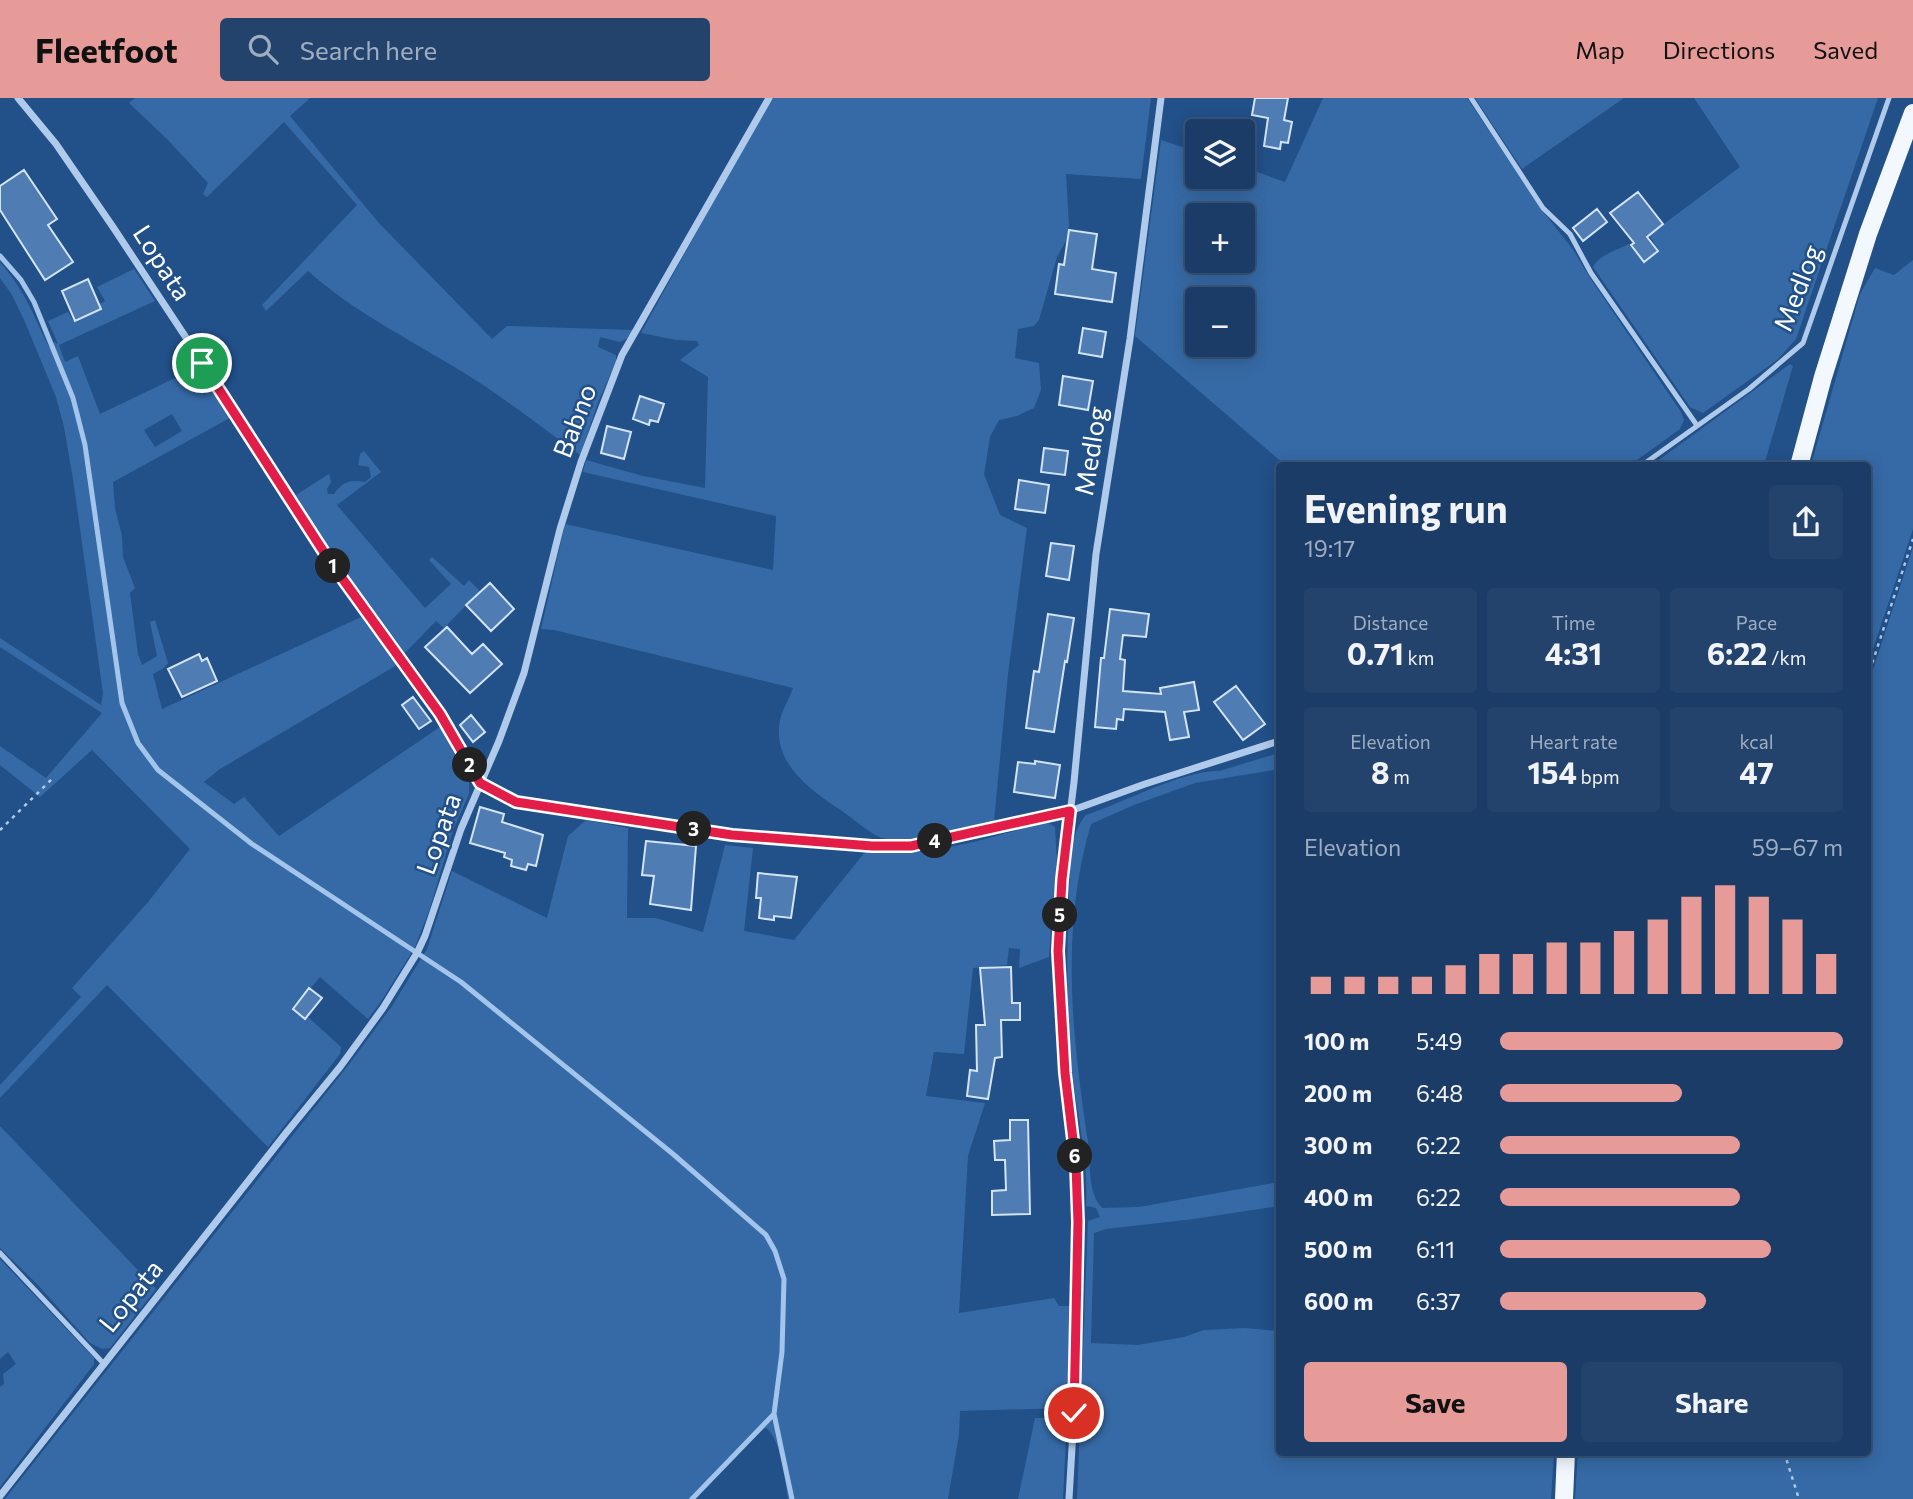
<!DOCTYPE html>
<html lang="en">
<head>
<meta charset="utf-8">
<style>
  body { margin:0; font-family:Commissioner,sans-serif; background:#23436d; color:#f1f3f6; height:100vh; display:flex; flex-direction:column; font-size:26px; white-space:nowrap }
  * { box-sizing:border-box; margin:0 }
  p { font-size:23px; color:#9fadc0 }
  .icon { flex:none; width:38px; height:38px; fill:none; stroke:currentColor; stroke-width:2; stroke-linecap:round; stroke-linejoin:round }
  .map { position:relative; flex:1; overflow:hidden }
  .panel { position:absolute; left:1276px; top:364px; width:595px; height:994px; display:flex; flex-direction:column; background:#1a3c67; border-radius:7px; box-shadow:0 4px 18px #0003,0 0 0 2px #38567b }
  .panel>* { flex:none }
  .tools { position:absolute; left:1185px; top:21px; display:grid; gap:14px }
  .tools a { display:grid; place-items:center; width:70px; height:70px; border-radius:7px; background:#1a3c67; box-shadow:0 4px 18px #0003,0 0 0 2px #38567b; font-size:35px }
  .pin { position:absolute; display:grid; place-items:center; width:60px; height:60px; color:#fff; margin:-30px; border:4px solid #fff; border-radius:50%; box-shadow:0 2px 7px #0007 }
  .km { position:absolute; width:35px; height:35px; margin:-18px; border-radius:50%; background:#222; color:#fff; font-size:19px; line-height:35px; text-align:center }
  .round { display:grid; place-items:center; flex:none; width:74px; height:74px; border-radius:7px; background:#23436d }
  .overview { display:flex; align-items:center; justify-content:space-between; height:119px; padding:0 28px }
  h1 { font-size:38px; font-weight:700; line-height:52px }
  .figures { display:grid; grid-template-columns:repeat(3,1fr); gap:10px; height:119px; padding:7px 28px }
  .figures div { display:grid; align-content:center; border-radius:7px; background:#23436d; text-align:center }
  .figures b { font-size:30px; font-weight:700 }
  .figures small { font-size:19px; font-weight:400 }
  .figures p { font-size:19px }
  .chart { height:196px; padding:14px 28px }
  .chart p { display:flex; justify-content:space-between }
  .chart svg { width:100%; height:126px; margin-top:7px; stroke:#e69b98; stroke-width:6 }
  .cta { display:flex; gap:14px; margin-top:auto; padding:14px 28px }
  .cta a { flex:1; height:80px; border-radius:7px; background:#e69b98; color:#111; font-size:28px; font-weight:700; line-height:80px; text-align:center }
  .cta a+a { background:#23436d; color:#f1f3f6 }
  ul { padding:0 28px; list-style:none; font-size:23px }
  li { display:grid; grid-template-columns:112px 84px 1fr; align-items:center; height:52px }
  li i { height:18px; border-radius:9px; background:#e69b98 }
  header { display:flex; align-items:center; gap:42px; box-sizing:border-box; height:98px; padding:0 35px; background:#e69b98; color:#111 }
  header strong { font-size:33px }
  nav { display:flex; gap:38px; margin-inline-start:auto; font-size:24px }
  .search { width:490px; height:63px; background:#23436d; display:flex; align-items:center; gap:18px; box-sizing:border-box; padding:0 24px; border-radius:7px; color:#9fadc0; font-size:26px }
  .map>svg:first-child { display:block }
  .green { fill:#366aa6; fill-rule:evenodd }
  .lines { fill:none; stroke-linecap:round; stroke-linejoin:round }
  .stream { stroke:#a3c5eb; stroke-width:5 }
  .building { fill:#4f7cb2; stroke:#d3e4f8; stroke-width:2 }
  .path { stroke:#afcaea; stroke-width:2.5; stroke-dasharray:3.5 5; stroke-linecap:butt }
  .service { stroke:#afcaea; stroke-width:5 }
  .minor { stroke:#afcaea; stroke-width:7 }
  .primary { stroke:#f3f7fe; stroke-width:18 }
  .route-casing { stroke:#fff; stroke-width:14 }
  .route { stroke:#e11d48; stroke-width:9 }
  .labels { text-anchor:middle; stroke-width:5; stroke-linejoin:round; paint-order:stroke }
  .street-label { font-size:26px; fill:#fff; stroke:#225089 }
</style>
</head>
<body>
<header>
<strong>Fleetfoot</strong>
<div class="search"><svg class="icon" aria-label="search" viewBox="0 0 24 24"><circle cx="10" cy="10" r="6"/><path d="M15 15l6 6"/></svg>Search here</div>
<nav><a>Map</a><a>Directions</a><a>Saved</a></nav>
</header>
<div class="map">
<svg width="1913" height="1401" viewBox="0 0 1913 1401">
  <rect width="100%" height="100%" fill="#225089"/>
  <path class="green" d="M135 0H310L290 18 378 124 492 241 507 228 634 232 630 239 620 244 600 239 598 249 616 257V264L599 302 580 357C541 329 502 298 461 273 409 241 354 214 308 173L266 213 262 207 357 107 284 24 207 99 203 96 208 85 167 41 129 5Z
    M773 0H1151L1141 81 1066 76 1069 127 1066 143 1057 159 1039 222 1034 228 1018 231 1015 260 1039 265 1041 292 1034 310 1017 318 999 322 990 339 984 376 1000 417 1027 430 1008 576 994 723C959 732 918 749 882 740 872 737 852 720 842 713 808 691 767 661 782 615 785 607 790 599 793 590L554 532 541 531 565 426 773 472 776 418 583 374 586 362 643 378 705 390 708 279 680 262 699 247 697 243 676 242 641 235 730 73Z
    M1323 0H1467L1542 112 1574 153 1588 177 1681 314 1684 322 1680 331 1630 367H1285L1135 238 1161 42 1197 54V79H1242L1243 69 1285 84ZM1197 117H1242V163H1197ZM1197 201H1242V247H1197Z
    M1475 0H1624L1522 71Z
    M1694 0H1878L1796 241 1777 262 1703 315 1690 309 1593 169C1599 157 1617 152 1629 146L1645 164 1659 153 1649 137 1740 69Z
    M1913 162V431L1867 569V368L1811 367 1860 196 1875 170 1894 177Z
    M0 164C25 193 33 216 49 249L54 244 58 246 48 223 68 214 73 222 105 203 97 189 134 171 155 203 59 247 65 264 78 258 100 316 198 269 230 320 113 384 115 410 122 438 123 459 135 490 130 495 138 556 142 567 157 558 150 524 155 522 168 565 164 570 153 576 162 611 361 519 397 567 220 671 204 684 234 706 244 699 279 738 440 629 469 683V696L453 732 430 810 415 849 380 905 368 921 320 879 296 908 341 949 340 956 268 1049 107 887 0 1000V987L81 899 72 890 148 804 190 751 92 652 40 699 0 667V648L46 680 102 615 0 549V540L101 607 103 595 73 381 64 329 56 299 25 224 12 197 0 180ZM172 316 182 333 155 349 144 332Z
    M1790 266 1793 268 1764 367H1652Z
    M364 353 381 374 337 407 425 510 451 486 429 462 432 459 464 488 469 482 480 493 444 530 436 523 405 555 323 442 296 397 329 376 331 384 327 391 328 396H334C342 384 350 381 365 384L371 379 369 369 358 367 360 356Z
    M1913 449V1401H1575L1578 1355 1867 1354V590Z
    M1279 655V671L1195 685 1134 707 1091 726C1060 831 1072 938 1088 1044 1091 1066 1087 1094 1102 1110L1139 1109 1279 1084V1108L1194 1121 1106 1131 1094 1135 1091 1245 1138 1247 1184 1239 1204 1232 1245 1230 1279 1233V1354L1554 1355 1551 1401H1077L1088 1123 1100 1119 1096 1110 1086 1108C1089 1056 1074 1005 1070 954 1066 902 1067 850 1069 798 1070 772 1068 738 1086 717 1120 706 1186 671 1219 673Z
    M586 722 628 730 627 820H656L703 834 725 747 753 750 744 833 794 842 865 754H923L974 744 1047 724 1055 729 1057 765 1049 859 1019 870 1020 851 1009 850 1007 867 973 870 964 956 934 954 926 998 985 1005 968 1058 959 1215 1054 1200 1059 1208H1070L1067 1310 960 1313 959 1337 948 1401H788C785 1384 781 1340 766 1330L761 1333 722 1373 715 1375 709 1385 692 1401H5L350 965 392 908 427 851 452 773 547 820 568 738Z
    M0 1028 156 1191 110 1250 102 1251 90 1245 38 1187 0 1150Z
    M0 1161 94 1260V1266L0 1389V1289L4 1286 3 1276 16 1266 8 1254 0 1261Z
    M1035 1320H1067L1063 1401H1018Z"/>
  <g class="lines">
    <path class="stream" d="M0 158 21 182 34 204 73 300 85 347 122 605 138 645 158 672 252 746 461 884 673 1056 766 1137 775 1153 784 1181 782 1254 774 1316 792 1401
      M692 1401 774 1316"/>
  </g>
  <path class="building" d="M1255 0H1288L1284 22 1292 24 1288 45 1281 44 1280 51 1264 48 1268 20 1252 17Z
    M24 72 57 121 48 127 73 164 45 182 0 112V88Z
    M1638 94 1663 126 1647 139 1658 153 1644 164 1631 147 1634 145 1610 115Z
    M1597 111 1607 124 1583 143 1573 130Z
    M1069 132 1097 136 1092 171 1116 175 1112 204 1055 196 1059 166 1064 167Z
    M88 181 101 211 75 223 62 193Z
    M1083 230 1106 234 1102 259 1079 255Z
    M1063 278 1093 283 1088 312 1059 307Z
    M640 298 664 306 658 324 650 322 649 327 633 321Z
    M607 328 631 334 624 361 601 355Z
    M1044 350 1068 353 1065 377 1041 374Z
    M1019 382 1049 387 1045 415 1015 411Z
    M1051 445 1074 448 1069 482 1046 478Z
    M490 485 514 511 491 533 466 507Z
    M1110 511 1149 516 1146 539 1123 537 1120 561 1125 562 1123 593 1161 596 1160 590 1194 584 1199 612 1184 614 1189 639 1170 642 1165 614 1124 611 1123 622 1117 621 1116 631 1095 629 1101 560H1104Z
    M1048 516 1074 520 1067 564 1065 563 1054 634 1026 630 1034 573 1039 574Z
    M447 529 472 556 483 546 502 566 470 595 425 549Z
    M199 556 202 563 207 560 217 583 182 599 168 571Z
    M1236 588 1265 626 1243 642 1214 604Z
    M413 599 431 623 419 631 402 607Z
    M471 617 485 634 473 644 460 627Z
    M1035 663 1060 667 1055 700 1014 694 1018 664 1035 666Z
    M480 709 504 716 502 724 543 737 536 768 528 766 526 772 511 768 512 762 504 759 505 755 470 745Z
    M646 743 696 748 691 812 650 806 654 778 642 777Z
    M758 775 797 779 791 820 774 818V822L759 820 761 800H756Z
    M1011 869 1012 905H1020V922H1001L1002 959 995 960 988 1001 967 998 970 972 977 973 976 927H985L980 870Z
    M309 890 322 900 305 921 293 911Z
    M1010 1022H1028L1030 1116 992 1117V1093L1006 1092 1005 1062H995L994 1043 1010 1042Z"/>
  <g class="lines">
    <path class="path" d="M1867 581 1913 441
      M0 732 54 679
      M1784 1354 1799 1401"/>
    <path class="service" d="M1471 0 1543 110 1570 136 1591 175 1696 326
      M1641 368 1749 291 1803 245 1889 0
      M0 1155 104 1266"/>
    <path class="minor" d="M18 0 56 46 113 129 247 332 329 462 440 616 480 685
      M480 685 516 704 732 737 872 748H911L1070 713 1145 686 1279 643
      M0 1398 286 1035 340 969 383 910 417 855 425 838 461 731 499 643 524 575 560 431 581 364 622 257 769 0
      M1069 1401 1074 1315 1078 1124 1076 1067 1065 975 1058 853 1062 781 1074 684 1096 456 1130 241 1161 0"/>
    <path class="primary" d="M1799 368 1823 279 1868 136 1913 15
      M1564 1401 1566 1354"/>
  </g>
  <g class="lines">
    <g class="route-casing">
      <path id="route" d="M202 265 329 462 440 616 480 685 516 704 732 737 872 748H911L1070 713 1062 781 1058 853 1065 975 1076 1067 1078 1124 1074 1315"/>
    </g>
    <use href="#route" class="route"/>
  </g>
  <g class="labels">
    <g class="street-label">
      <text transform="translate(162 165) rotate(57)" y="9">Lopata</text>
      <text transform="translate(1798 190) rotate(-69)" y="9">Medlog</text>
      <text transform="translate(575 323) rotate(-69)" y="9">Babno</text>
      <text transform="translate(1091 353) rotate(-81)" y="9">Medlog</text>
      <text transform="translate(439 736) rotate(-70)" y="9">Lopata</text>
      <text transform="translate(131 1198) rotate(-51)" y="9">Lopata</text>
    </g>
  </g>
</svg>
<div class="tools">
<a><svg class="icon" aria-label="layers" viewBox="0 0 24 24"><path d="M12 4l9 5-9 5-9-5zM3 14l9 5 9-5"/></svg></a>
<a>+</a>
<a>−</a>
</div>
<div class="pin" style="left:202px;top:265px;background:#1e9e55"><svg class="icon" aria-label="arrive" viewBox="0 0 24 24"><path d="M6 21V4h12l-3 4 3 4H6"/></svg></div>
<div class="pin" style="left:1074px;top:1315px;background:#d93025"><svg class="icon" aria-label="check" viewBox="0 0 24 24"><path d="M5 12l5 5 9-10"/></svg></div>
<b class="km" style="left:333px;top:468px">1</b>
<b class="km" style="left:470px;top:667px">2</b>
<b class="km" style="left:694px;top:731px">3</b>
<b class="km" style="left:935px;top:743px">4</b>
<b class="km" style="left:1060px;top:817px">5</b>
<b class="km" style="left:1075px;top:1058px">6</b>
<section class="panel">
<div class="overview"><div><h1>Evening run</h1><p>19:17</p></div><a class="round"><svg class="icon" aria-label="share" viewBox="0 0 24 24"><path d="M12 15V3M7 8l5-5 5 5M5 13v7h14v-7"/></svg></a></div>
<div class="figures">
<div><p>Distance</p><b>0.71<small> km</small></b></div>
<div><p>Time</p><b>4:31</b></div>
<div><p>Pace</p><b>6:22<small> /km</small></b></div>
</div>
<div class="figures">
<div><p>Elevation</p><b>8<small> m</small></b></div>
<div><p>Heart rate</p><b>154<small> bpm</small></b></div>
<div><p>kcal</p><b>47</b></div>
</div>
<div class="chart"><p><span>Elevation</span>59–67 m</p>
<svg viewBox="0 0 160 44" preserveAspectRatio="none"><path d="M5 44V38M15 44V38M25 44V38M35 44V38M45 44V34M55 44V30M65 44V30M75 44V26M85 44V26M95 44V22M105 44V18M115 44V10M125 44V6M135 44V10M145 44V18M155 44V30"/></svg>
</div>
<ul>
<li><b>100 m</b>5:49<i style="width:100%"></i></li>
<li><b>200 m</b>6:48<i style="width:53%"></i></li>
<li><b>300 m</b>6:22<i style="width:70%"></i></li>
<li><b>400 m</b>6:22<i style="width:70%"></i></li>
<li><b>500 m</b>6:11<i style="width:79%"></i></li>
<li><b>600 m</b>6:37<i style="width:60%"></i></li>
</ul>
<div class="cta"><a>Save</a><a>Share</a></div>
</section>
</div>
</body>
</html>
